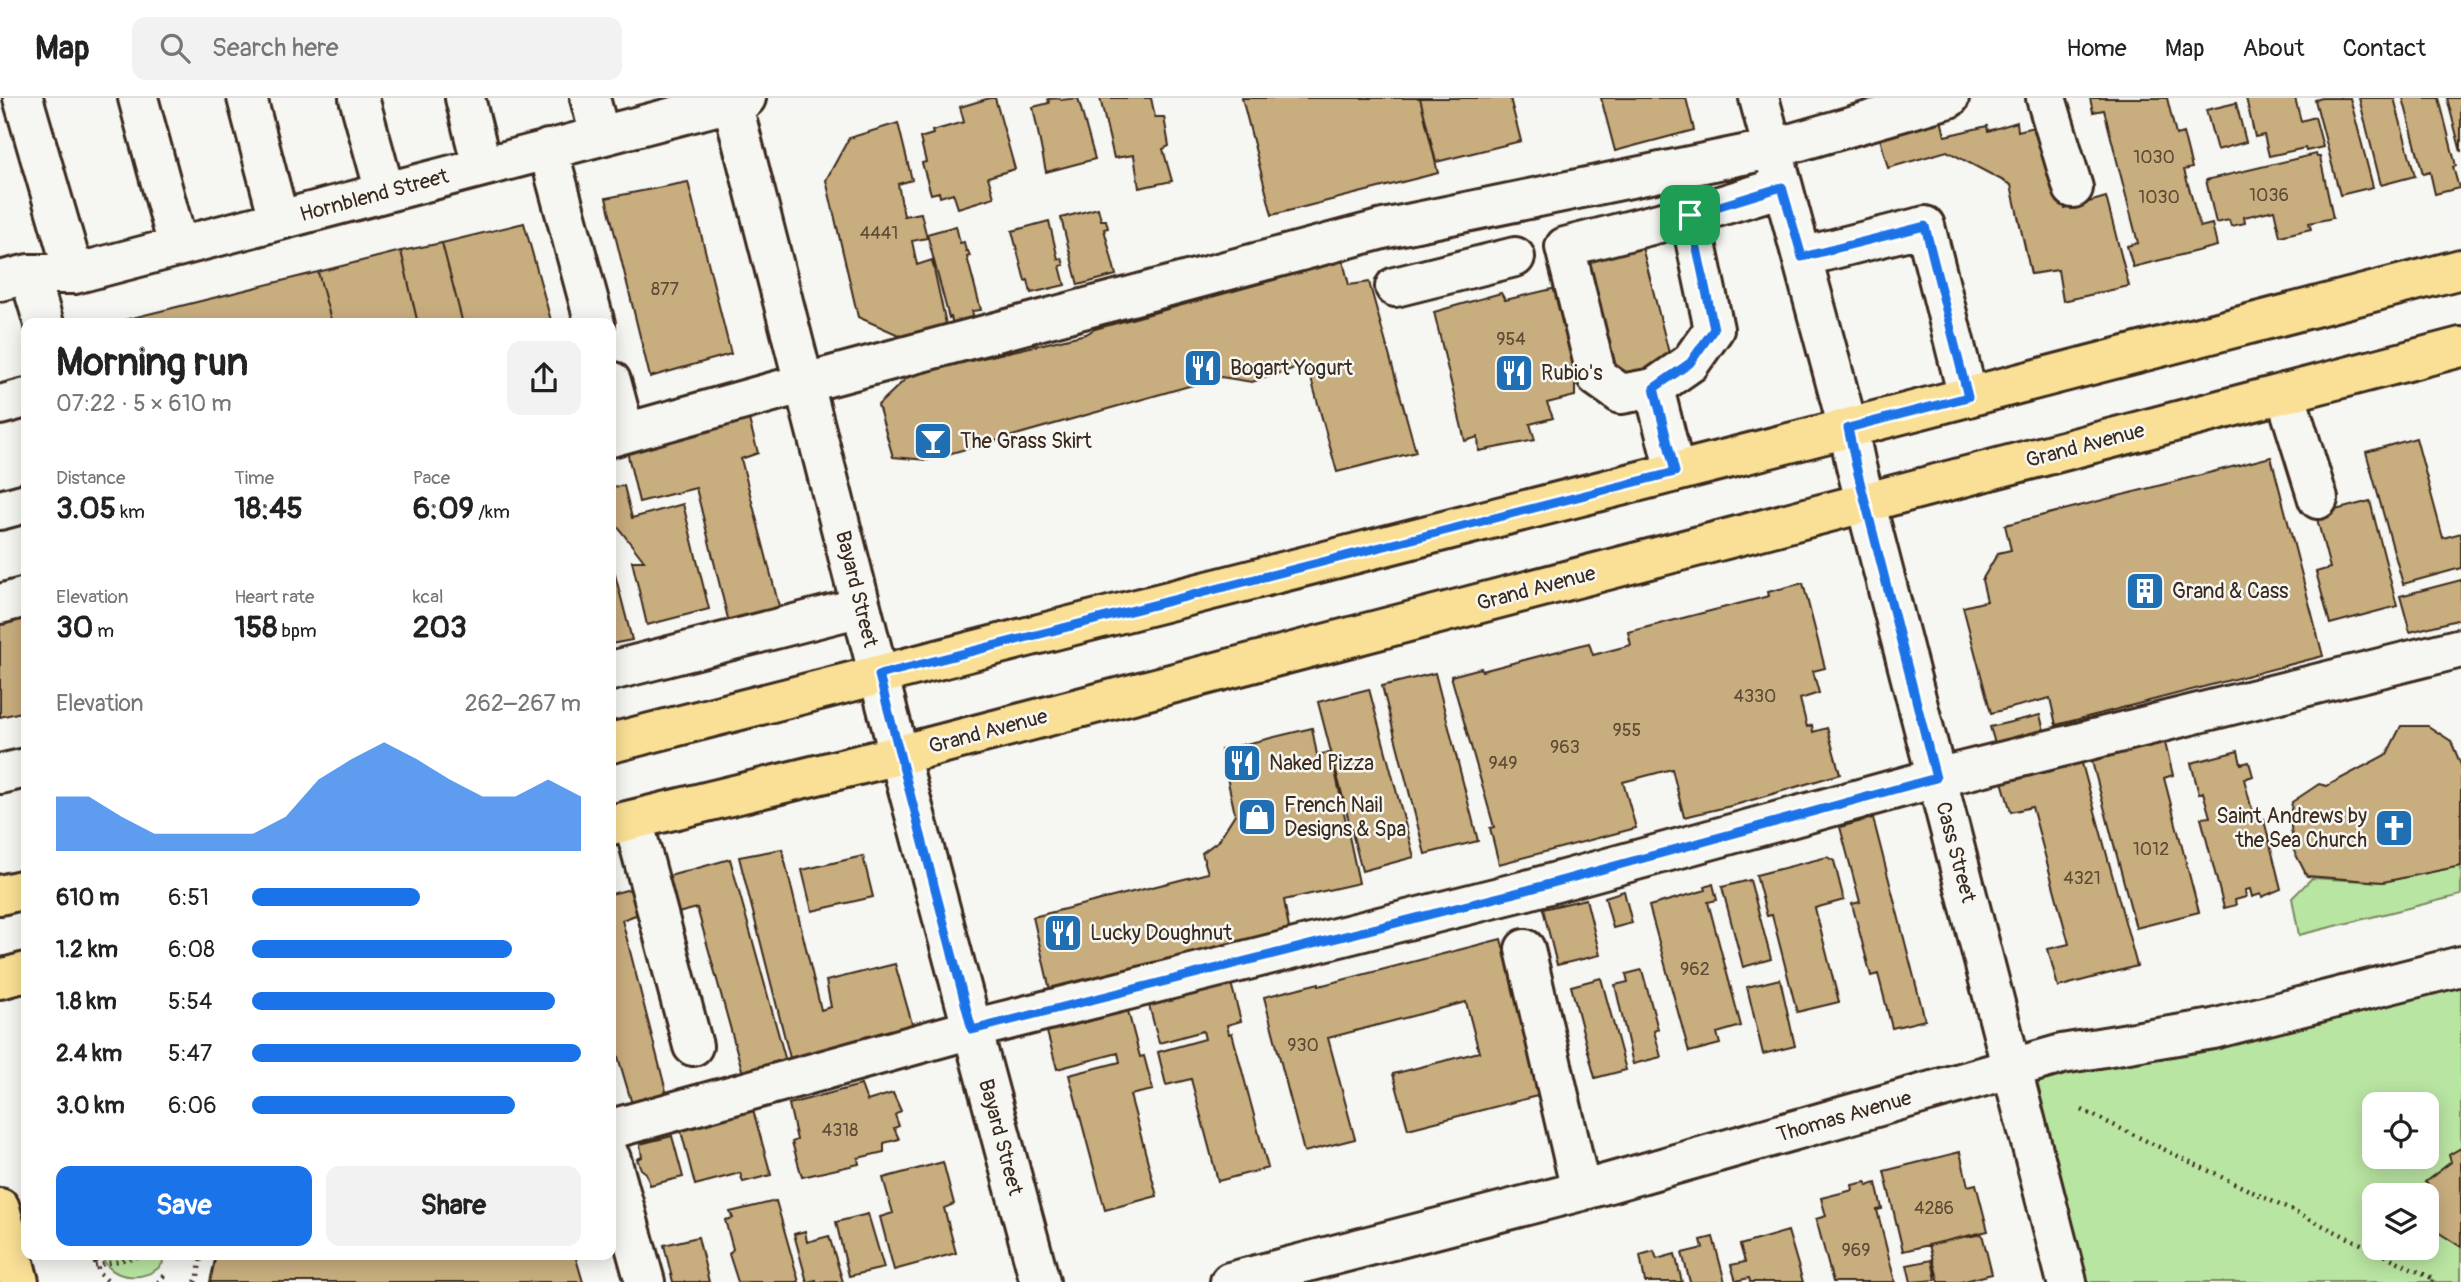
<!DOCTYPE html>
<html lang="en">
<head>
<meta charset="utf-8">
<style>
  body { margin:0; font-family:Pangolin,sans-serif; background:#f2f2f2; color:#222; height:100vh; display:flex; flex-direction:column; font-size:26px; white-space:nowrap }
  * { box-sizing:border-box; margin:0 }
  p { font-size:23px; color:#767676 }
  .icon { flex:none; width:38px; height:38px; fill:none; stroke:currentColor; stroke-width:2; stroke-linecap:round; stroke-linejoin:round }
  .map { position:relative; flex:1; overflow:hidden }
  .sheet { position:absolute; left:21px; top:220px; width:595px; height:942px; display:flex; flex-direction:column; background:#fff; border-radius:14px; box-shadow:0 4px 18px #0003 }
  .sheet>* { flex:none }
  .buttons { position:absolute; left:2362px; top:994px; display:grid; gap:14px }
  .buttons a { display:grid; place-items:center; width:77px; height:77px; border-radius:14px; background:#fff; box-shadow:0 4px 18px #0003; font-size:35px }
  .pin { position:absolute; display:grid; place-items:center; width:60px; height:60px; color:#fff; margin:-30px; border-radius:14px; box-shadow:0 4px 10px #0006 }
  .round { display:grid; place-items:center; flex:none; width:74px; height:74px; border-radius:14px; background:#f2f2f2 }
  .headline { display:flex; align-items:center; justify-content:space-between; height:119px; padding:0 35px }
  h1 { font-size:38px; font-weight:700; line-height:52px }
  .stats { display:grid; grid-template-columns:repeat(3,1fr); gap:10px; height:119px; padding:7px 35px }
  .stats div { display:grid; align-content:center }
  .stats b { font-size:30px; font-weight:700 }
  .stats small { font-size:19px; font-weight:400 }
  .stats p { font-size:19px }
  .chart { height:196px; padding:14px 35px }
  .chart p { display:flex; justify-content:space-between }
  .chart svg { width:100%; height:126px; margin-top:7px; fill:#1a73e8; opacity:.7 }
  .action { display:flex; gap:14px; margin-top:auto; padding:14px 35px }
  .action a { flex:1; height:80px; border-radius:14px; background:#1a73e8; color:#fff; font-size:28px; font-weight:700; line-height:80px; text-align:center }
  .action a+a { background:#f2f2f2; color:#222 }
  ul { padding:0 35px; list-style:none; font-size:23px }
  li { display:grid; grid-template-columns:112px 84px 1fr; align-items:center; height:52px }
  li i { height:18px; border-radius:9px; background:#1a73e8 }
  header { display:flex; align-items:center; gap:42px; box-sizing:border-box; height:98px; padding:0 35px; background:#fff; border-bottom:2px solid #e0e0e0 }
  header strong { font-size:33px }
  nav { display:flex; gap:38px; margin-inline-start:auto; font-size:24px }
  .search { width:490px; height:63px; background:#f2f2f2; display:flex; align-items:center; gap:18px; box-sizing:border-box; padding:0 24px; border-radius:14px; color:#767676; font-size:26px }
  .map>svg:first-child { display:block }
  .green { fill:#b9e5a2; stroke:#7a8860; stroke-width:2; fill-rule:evenodd }
  .building { fill:#c8ad7e; stroke:#3b2a1e; stroke-width:2 }
  .lines { fill:none; stroke-linecap:round; stroke-linejoin:round }
  .minor-casing { stroke:#3b2a1e; stroke-width:44 }
  .major-casing { stroke:#3b2a1e; stroke-width:44 }
  .path { stroke:#3b2a1e; stroke-width:4.5; stroke-dasharray:2 5; stroke-linecap:butt }
  .minor { stroke:#f6f6f2; stroke-width:38 }
  .major { stroke:#f9e096; stroke-width:38 }
  .route-casing { stroke:#fff; stroke-width:14 }
  .route { stroke:#1a73e8; stroke-width:9 }
  .labels { text-anchor:middle; stroke-width:5; stroke-linejoin:round; paint-order:stroke }
  .number-label { font-size:18px; fill:#5e4b36 }
  .street-label { font-size:21px; fill:#3b2a1e; stroke:#f6f6f2 }
  .poi-label { font-size:21px; fill:#3b2a1e; stroke:#f6f6f2; text-anchor:start }
</style>
</head>
<body>
<header>
<strong>Map</strong>
<div class="search"><svg class="icon" aria-label="search" viewBox="0 0 24 24"><circle cx="10" cy="10" r="6"/><path d="M15 15l6 6"/></svg>Search here</div>
<nav><a>Home</a><a>Map</a><a>About</a><a>Contact</a></nav>
</header>
<div class="map">
<svg width="2461" height="1184" viewBox="0 0 2461 1184">
  <rect width="100%" height="100%" fill="#f6f6f2"/>
  <filter id="ink" filterUnits="userSpaceOnUse"><feTurbulence type="fractalNoise" baseFrequency=".0143" numOctaves="2"/><feDisplacementMap in="SourceGraphic" scale="14" xChannelSelector="R" yChannelSelector="G"/><feConvolveMatrix kernelMatrix="1 2 1 2 8 2 1 2 1" color-interpolation-filters="sRGB"/></filter>
  <g filter="url(#ink)">
    <path class="green" d="M2461 768V797L2299 837 2292 800 2312 780 2383 784Z
      M2461 873V1184H2083L2029 981ZM2375 1006H2427V1059H2375ZM2375 1097H2427V1150H2375Z
      M101 1157H161L163 1165C149 1184 110 1184 101 1157Z"/>
    <path class="building" d="M990 0H995L1015 71 988 79 994 99 958 110 953 95 940 99 939 94 931 96 922 65 926 64 920 40 933 36 932 33 964 24 960 9Z
      M1060 0 1061 2 1078 0 1095 61 1046 74 1033 9 1049 5 1048 1Z
      M1100 0H1151L1155 19H1164L1169 48 1163 51 1172 83 1139 90 1134 57 1114 60Z
      M1242 0H1420L1438 75 1272 117Z
      M1420 0H1510L1521 43 1436 64Z
      M1601 0H1686L1694 32 1615 53Z
      M2090 0H2167L2176 37 2183 35 2192 70 2184 72 2200 129 2212 126 2217 148 2133 169 2127 148 2138 145 2104 12 2093 14Z
      M2246 0H2295L2301 23 2315 19 2323 49 2306 53 2305 50 2269 58 2264 37 2255 39Z
      M2322 0H2350L2373 89 2340 97 2315 2Z
      M2359 0H2394L2415 78 2381 87Z
      M2403 0H2439L2456 68 2453 69 2459 90 2435 96 2430 74 2423 76Z
      M2447 0H2461V54Z
      M2236 5 2246 44 2217 52 2206 12Z
      M1938 9 1945 38 1987 28 1988 33 2017 24 2018 33 2049 25 2065 111 2106 99 2129 188 2063 203 2058 172 2031 176 2011 87 1947 53 1888 70 1876 26Z
      M898 25 912 82 898 86 904 118 921 115 927 140 912 143 917 167 932 162 948 235 910 242 858 219 826 82 849 40Z
      M2316 56 2317 59H2320L2333 120 2309 125 2311 131 2280 138 2274 112 2244 119 2245 125 2231 128 2229 122 2216 125 2206 82Z
      M688 84 731 256 650 279 606 100Z
      M1098 110 1101 122H1106L1108 130 1104 131 1116 177 1078 187 1061 120Z
      M1049 123 1058 161 1062 160 1064 167 1060 168 1065 187 1031 195 1028 182 1025 183 1012 133Z
      M524 125 552 226H463L442 145Z
      M956 128 960 145 964 144 966 153H968L970 158 967 159 981 212 972 213 974 220 953 226 951 219 949 220 927 136Z
      M1640 141 1671 263 1628 286 1606 275 1582 169 1593 156Z
      M442 145 463 226H418L401 153Z
      M401 153 418 226H332L318 174Z
      M1343 163 1349 187 1369 184 1416 354 1337 374 1307 266 1252 284 1221 279 927 362 893 359 878 307 910 277 1086 236 1095 231Z
      M318 174 332 226H120V223Z
      M1565 188 1588 284 1575 287V298L1547 305 1553 320 1530 326 1535 342 1479 353 1478 339 1465 343 1434 214 1501 195 1505 202Z
      M748 318 758 355 741 361 781 516 730 529 696 390 639 404 626 349Z
      M2416 340 2443 440 2461 435V470L2403 486 2366 354Z
      M2271 359 2323 558 2056 627 2050 600 1991 615 1963 509 1987 503 1982 482 1998 455 2011 452 2005 427Z
      M624 388 632 420 683 406 709 511 647 527 632 463H644L617 428H611V389Z
      M2370 403 2397 508 2330 526 2316 474 2330 470 2316 417Z
      M611 461 632 542 611 546Z
      M2461 482V521L2410 534 2400 498Z
      M1803 485 1825 570 1813 573 1819 595 1800 601 1807 629 1812 627 1813 634 1827 630 1840 676 1735 707 1684 719 1672 671 1623 684 1636 730 1499 766 1490 730 1494 729 1451 578 1481 570 1482 573 1589 545 1593 557 1631 547 1628 534 1769 498 1768 494Z
      M26 516V613L0 619V522Z
      M1435 575 1478 743 1425 756 1382 588Z
      M1369 591 1414 759 1362 773 1318 604Z
      M2040 617 2046 640 1997 652 1990 629Z
      M2401 628H2428L2451 643 2461 667V768L2383 784 2307 778 2294 753 2290 721 2292 704 2319 686 2327 688 2387 656Z
      M1312 630 1317 657 1331 654 1359 785 1284 802 1292 847 1053 905 1033 819 1208 775 1202 755 1218 743 1235 716 1221 652Z
      M2163 637 2173 677 2164 680 2199 814 2136 830 2090 656Z
      M2238 653 2241 666 2249 664 2253 678 2244 681 2255 724 2264 722 2281 791 2262 799 2261 796 2252 799 2250 791 2245 792 2246 799 2235 802 2236 807 2224 810 2201 720 2210 719 2203 694 2199 696 2191 665Z
      M2080 658 2137 868 2058 889 2048 851 2069 846 2032 709 2011 714 2001 680Z
      M1873 720 1925 922 1892 930 1878 876 1871 878 1852 806 1860 804 1840 729Z
      M782 751 821 912 831 909 826 883 895 866 913 929 791 964 739 759Z
      M863 758 873 799 812 813 802 772Z
      M1827 759 1834 763 1844 802 1815 810 1839 904 1797 914 1772 817 1767 818 1756 777Z
      M730 761 787 967 744 979 697 810 678 815 666 779Z
      M1750 782 1771 861 1743 869 1722 789Z
      M1713 786 1717 802 1708 804 1741 928 1717 935 1720 946 1689 954 1649 808 1706 792 1705 789Z
      M638 789 644 814 622 822 667 997 632 1006 611 935V796Z
      M1624 793 1632 825 1613 830 1605 799Z
      M1586 801 1600 857 1557 867 1543 811Z
      M1501 841 1541 997 1408 1031 1393 976 1479 954 1466 904 1328 940 1355 1041 1304 1054 1264 899 1319 885V888Z
      M1642 872 1658 931 1654 933 1661 959 1633 966 1615 887 1628 884 1626 876Z
      M1601 880 1626 972 1595 980 1571 888Z
      M1780 881 1795 948 1763 956 1747 889Z
      M1231 885 1241 923 1227 927 1229 936 1232 935 1268 1070 1218 1083 1191 981 1166 987 1158 954 1205 941 1203 933 1159 945 1149 907Z
      M1128 913 1140 959 1144 958 1153 992 1130 997 1157 1098 1105 1112 1069 977 1120 964 1118 955 1057 971 1047 934Z
      M861 987 867 1003 893 995 901 1013 895 1017 899 1028 894 1030 899 1041 884 1045V1054L858 1060 859 1066 802 1079 792 1044 797 1042 789 1006Z
      M753 1012 771 1077 743 1084 740 1075 695 1087 680 1029Z
      M672 1038 683 1079 650 1087 646 1075 641 1071 637 1061 642 1059 640 1046Z
      M2461 1050V1149L2427 1127V1097L2432 1090 2425 1084 2451 1064 2449 1057Z
      M1960 1054 1968 1088 1976 1086 1988 1133 1903 1153 1884 1073Z
      M943 1064 954 1106 944 1110 956 1155 894 1172 880 1119 893 1115 883 1080Z
      M1866 1084 1867 1088 1876 1085 1882 1111 1877 1112 1895 1184H1833L1816 1121 1826 1118 1821 1100 1853 1092 1852 1087Z
      M776 1103 799 1184H738L729 1156 733 1151 725 1122 733 1120 730 1114Z
      M868 1116 884 1170 849 1178 836 1124Z
      M805 1133 807 1144 829 1138 843 1184H816V1182L807 1184 794 1136Z
      M1788 1133 1803 1184H1750L1749 1180 1736 1183 1731 1167 1745 1164 1740 1147Z
      M1982 1136 1992 1176 1961 1184H1939L1929 1147 1967 1138V1139Z
      M698 1139 709 1184H673L664 1147Z
      M1713 1139 1725 1184H1690L1682 1155 1703 1150 1701 1142Z
      M1654 1153 1657 1161 1675 1156 1682 1184H1645L1640 1157Z
      M216 1157H575L583 1184H210Z
      M1932 1162 1936 1182 1911 1184 1907 1167Z"/>
    <g class="lines">
      <g class="minor-casing">
        <path id="minor" d="M23 0 74 176
          M138 0 178 148
          M247 0 279 122
          M359 0 385 94
          M465 0 482 69
          M590 0 600 38
          M731 0 899 657 1040 1184
          M1759 0 1848 330 1856 368 2067 1184
          M2046 0 2073 90
          M548 51 595 226
          M1802 159 1925 128 1968 299
          M29 176 44 226
          M0 183 29 176H74L746 0
          M1395 189 1515 159
          M611 283 625 335
          M1654 290 1621 296 1597 279 1565 149 1690 117
          M2285 295 2318 401
          M0 307 26 300
          M611 339 805 285 1383 131 1772 51 1949 0
          M1675 374 1654 290 1690 265 1714 231 1690 117 1782 89
          M0 412 26 405
          M0 506 26 499
          M611 573 861 509
          M0 676 26 670
          M633 722 693 948
          M1525 851 1581 1093
          M611 1031 972 931 1527 792 1936 680 2461 550
          M611 1061 645 1184
          M1230 1184 1581 1093 2062 956 2213 931 2461 868"/>
      </g>
      <g class="major-casing">
        <path id="major" d="M611 645 1848 330 2461 171
          M611 727 899 657 2461 249
          M0 797 26 791
          M0 881 26 874
          M0 1110 19 1184"/>
      </g>
      <path class="path" d="M2082 1012 2434 1181 2432 1184
        M92 1157 100 1176 109 1184
        M95 1168 146 1157
        M158 1184 167 1175
        M195 1184 198 1178 201 1157"/>
      <use href="#minor" class="minor"/>
      <use href="#major" class="major"/>
    </g>
  </g>
  <g class="lines" filter="url(#ink)">
    <g class="route-casing">
      <path id="route" d="M1782 89 1802 159 1925 128 1968 299 1848 330 1856 368 1936 680 1527 792 972 932 879 577 1675 374 1654 290 1690 265 1714 231 1690 117Z"/>
    </g>
    <use href="#route" class="route"/>
  </g>
  <defs>
    <g id="restaurant-square" transform="scale(2.0125)"><rect x="-9" y="-9" width="18" height="18" rx="4" fill="#1f6fb2" stroke="#f6f6f2"/><path d="M-5-6h1v4h1v-4h1v4h1v-4h1v5L-1.5 .5V6h-2V.5L-5-1ZM5-6V6H3V1.5H1.5Q1.5-4 5-6Z" fill="#fff"/></g>
    <g id="bar-square" transform="scale(2.0125)"><rect x="-9" y="-9" width="18" height="18" rx="4" fill="#1f6fb2" stroke="#f6f6f2"/><path d="M-6-5H6L.8 .8V4.5H3.5V6h-7V4.5H-.8V.8Z" fill="#fff"/></g>
    <g id="building-square" transform="scale(2.0125)"><rect x="-9" y="-9" width="18" height="18" rx="4" fill="#1f6fb2" stroke="#f6f6f2"/><path d="M-4-6H4V6H1V3H-1V6H-4ZM-2.5-4.3h1.7v1.8h-1.7ZM.8-4.3h1.7v1.8H.8ZM-2.5-1h1.7V.8h-1.7ZM.8-1h1.7V.8H.8Z" fill="#fff"/></g>
    <g id="shop-square" transform="scale(2.0125)"><rect x="-9" y="-9" width="18" height="18" rx="4" fill="#1f6fb2" stroke="#f6f6f2"/><path d="M-5-2.5h2.3a2.7 3.5 0 0 1 5.4 0H5L5.5 6h-11ZM-1.5-2.5h3a1.5 2.3 0 0 0-3 0Z" fill="#fff"/></g>
    <g id="church-square" transform="scale(2.0125)"><rect x="-9" y="-9" width="18" height="18" rx="4" fill="#1f6fb2" stroke="#f6f6f2"/><path d="M-1.2-6h2.4v3.5h3.3v2.4h-3.3V6h-2.4V-.1h-3.3v-2.4h3.3Z" fill="#fff"/></g>
  </defs>
  <g fill-rule="evenodd">
    <use href="#restaurant-square" x="1203" y="270"/>
    <use href="#restaurant-square" x="1514" y="275"/>
    <use href="#bar-square" x="933" y="343"/>
    <use href="#building-square" x="2145" y="493"/>
    <use href="#restaurant-square" x="1242" y="665"/>
    <use href="#shop-square" x="1257" y="719"/>
    <use href="#church-square" x="2394" y="730"/>
    <use href="#restaurant-square" x="1063" y="835"/>
  </g>
  <g class="labels">
    <g class="number-label">
      <text x="2154" y="65">1030</text>
      <text x="2269" y="103">1036</text>
      <text x="2159" y="105">1030</text>
      <text x="879" y="141">4441</text>
      <text x="665" y="197">877</text>
      <text x="1511" y="247">954</text>
      <text x="1755" y="604">4330</text>
      <text x="1627" y="638">955</text>
      <text x="1565" y="655">963</text>
      <text x="1503" y="671">949</text>
      <text x="2151" y="757">1012</text>
      <text x="2082" y="786">4321</text>
      <text x="1695" y="877">962</text>
      <text x="1303" y="953">930</text>
      <text x="840" y="1038">4318</text>
      <text x="1934" y="1116">4286</text>
      <text x="1856" y="1158">969</text>
    </g>
    <g class="street-label">
      <text transform="translate(374 97) rotate(-15)" y="7">Hornblend Street</text>
      <text transform="translate(2085 347) rotate(-15)" y="7">Grand Avenue</text>
      <text transform="translate(1536 490) rotate(-15)" y="7">Grand Avenue</text>
      <text transform="translate(857 491) rotate(76)" y="7">Bayard Street</text>
      <text transform="translate(988 633) rotate(-15)" y="7">Grand Avenue</text>
      <text transform="translate(1956 754) rotate(75)" y="7">Cass Street</text>
      <text transform="translate(1844 1018) rotate(-16)" y="7">Thomas Avenue</text>
      <text transform="translate(1001 1039) rotate(75)" y="7">Bayard Street</text>
    </g>
    <g class="poi-label">
      <text x="1230" y="277">Bogart Yogurt</text>
      <text x="1541" y="282">Rubio's</text>
      <text x="960" y="350">The Grass Skirt</text>
      <text x="2172" y="500">Grand &amp; Cass</text>
      <text x="1269" y="672">Naked Pizza</text>
      <text x="1284" y="714">French Nail<tspan x="1284" dy="24">Designs &amp; Spa</tspan></text>
      <text x="2367" y="725" text-anchor="end">Saint Andrews by<tspan x="2367" dy="24">the Sea Church</tspan></text>
      <text x="1090" y="842">Lucky Doughnut</text>
    </g>
  </g>
</svg>
<div class="buttons">
<a><svg class="icon" aria-label="locate" viewBox="0 0 24 24"><circle cx="12" cy="12" r="6"/><path d="M12 2v4M12 18v4M2 12h4M18 12h4"/></svg></a>
<a><svg class="icon" aria-label="layers" viewBox="0 0 24 24"><path d="M12 4l9 5-9 5-9-5zM3 14l9 5 9-5"/></svg></a>
</div>
<div class="pin" style="left:1690px;top:117px;background:#1e9e55"><svg class="icon" aria-label="arrive" viewBox="0 0 24 24"><path d="M6 21V4h12l-3 4 3 4H6"/></svg></div>
<section class="sheet">
<div class="headline"><div><h1>Morning run</h1><p>07:22 · 5 × 610 m</p></div><a class="round"><svg class="icon" aria-label="share" viewBox="0 0 24 24"><path d="M12 15V3M7 8l5-5 5 5M5 13v7h14v-7"/></svg></a></div>
<div class="stats">
<div><p>Distance</p><b>3.05<small> km</small></b></div>
<div><p>Time</p><b>18:45</b></div>
<div><p>Pace</p><b>6:09<small> /km</small></b></div>
</div>
<div class="stats">
<div><p>Elevation</p><b>30<small> m</small></b></div>
<div><p>Heart rate</p><b>158<small> bpm</small></b></div>
<div><p>kcal</p><b>203</b></div>
</div>
<div class="chart"><p><span>Elevation</span>262–267 m</p>
<svg viewBox="0 0 160 44" preserveAspectRatio="none"><path d="M0 44V25L10 25L20 32L30 38L40 38L50 38L60 38L70 32L80 19L90 12L100 6L110 12L120 19L130 25L140 25L150 19L160 25V44z"/></svg>
</div>
<ul>
<li><b>610 m</b>6:51<i style="width:51%"></i></li>
<li><b>1.2 km</b>6:08<i style="width:79%"></i></li>
<li><b>1.8 km</b>5:54<i style="width:92%"></i></li>
<li><b>2.4 km</b>5:47<i style="width:100%"></i></li>
<li><b>3.0 km</b>6:06<i style="width:80%"></i></li>
</ul>
<div class="action"><a>Save</a><a>Share</a></div>
</section>
</div>
</body>
</html>
